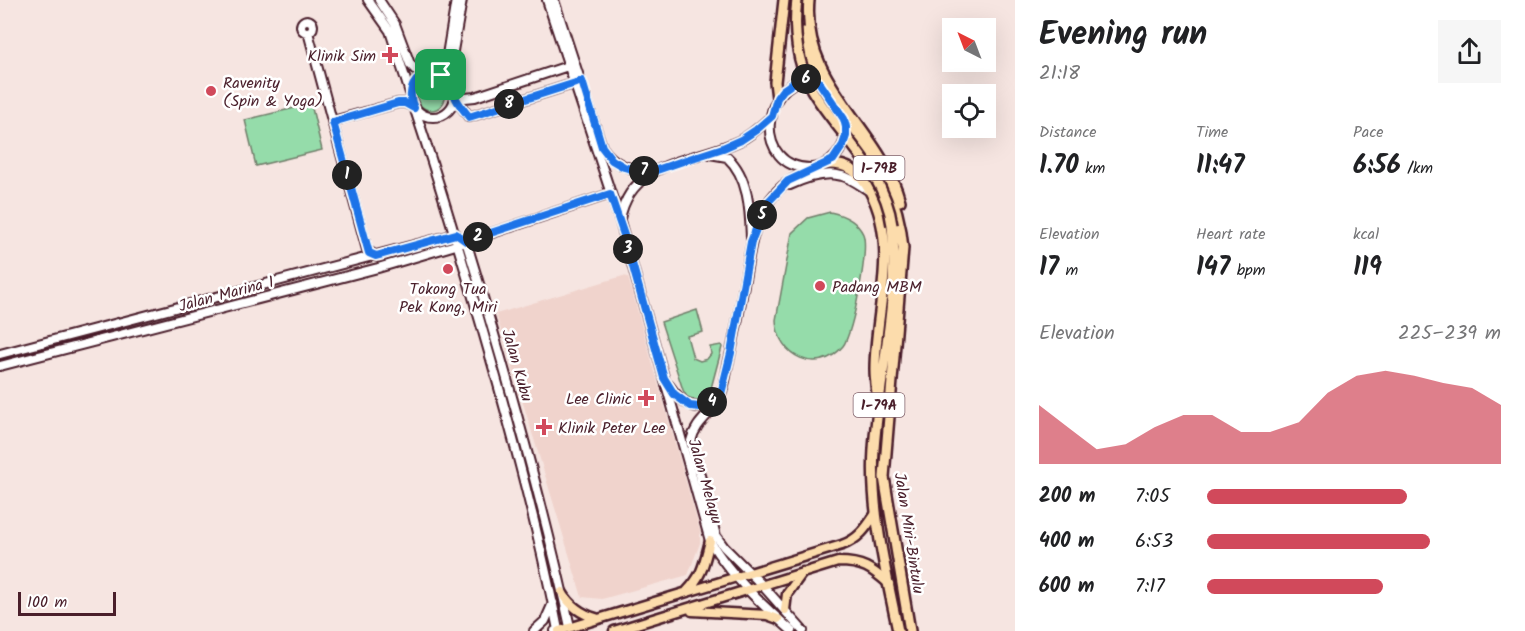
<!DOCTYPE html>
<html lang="en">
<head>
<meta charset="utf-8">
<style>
  body { margin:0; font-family:Kalam,sans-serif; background:#f6f6f6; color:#202124; height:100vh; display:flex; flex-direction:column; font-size:22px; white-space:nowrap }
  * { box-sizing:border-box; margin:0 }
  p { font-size:20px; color:#757577 }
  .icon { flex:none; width:33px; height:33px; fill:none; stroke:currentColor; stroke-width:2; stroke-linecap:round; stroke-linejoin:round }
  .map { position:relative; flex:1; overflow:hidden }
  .panel { display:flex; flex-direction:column; background:#fff; width:510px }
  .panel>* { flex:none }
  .needle { width:39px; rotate:318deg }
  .fabs { position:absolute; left:942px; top:18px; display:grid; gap:12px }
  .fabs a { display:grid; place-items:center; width:54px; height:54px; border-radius:0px; background:#fff; box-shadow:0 6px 24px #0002; font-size:30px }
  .scale { position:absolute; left:18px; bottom:15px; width:98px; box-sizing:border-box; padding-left:6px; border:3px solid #4a1f2b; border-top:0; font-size:16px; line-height:21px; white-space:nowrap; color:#4a1f2b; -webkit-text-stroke:4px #fff; paint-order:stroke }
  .pin { position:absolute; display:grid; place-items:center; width:51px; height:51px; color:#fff; margin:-26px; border-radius:12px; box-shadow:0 3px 9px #0006 }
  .km { position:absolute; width:30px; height:30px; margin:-15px; border-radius:50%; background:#222; color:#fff; font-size:16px; line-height:30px; text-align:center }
  .round { display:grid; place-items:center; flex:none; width:63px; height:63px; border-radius:0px; background:#f6f6f6 }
  .headline { display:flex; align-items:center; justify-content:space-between; height:102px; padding:0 24px }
  h1 { font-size:33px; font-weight:700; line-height:45px }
  .metrics { display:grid; grid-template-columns:repeat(3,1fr); gap:9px; height:102px; padding:6px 24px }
  .metrics div { display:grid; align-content:center }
  .metrics b { font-size:26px; font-weight:700 }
  .metrics small { font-size:16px; font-weight:400 }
  .metrics p { font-size:16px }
  .chart { height:168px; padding:12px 24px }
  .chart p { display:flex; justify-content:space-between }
  .chart svg { width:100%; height:108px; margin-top:6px; fill:#d1495b; opacity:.7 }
  ul { padding:0 24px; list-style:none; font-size:20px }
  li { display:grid; grid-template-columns:96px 72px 1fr; align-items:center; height:45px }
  li i { height:15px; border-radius:8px; background:#d1495b }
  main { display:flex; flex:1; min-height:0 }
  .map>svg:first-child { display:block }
  .built { fill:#f0d3cc }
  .green { fill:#95dcaa; stroke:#707e6a; stroke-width:1.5 }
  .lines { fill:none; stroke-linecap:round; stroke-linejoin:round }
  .secondary-casing { stroke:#4a1f2b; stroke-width:12 }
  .primary-casing { stroke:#4a1f2b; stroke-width:13 }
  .highway-casing { stroke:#4a1f2b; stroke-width:14 }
  .secondary { stroke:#fff; stroke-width:8 }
  .primary { stroke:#fcdcac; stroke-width:8 }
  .highway { stroke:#fcdcac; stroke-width:9 }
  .highway-bridge-casing { stroke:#4a1f2b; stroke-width:14; stroke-linecap:butt }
  .highway-bridge { stroke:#fcdcac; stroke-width:9 }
  .route-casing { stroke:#fff; stroke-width:12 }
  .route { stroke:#1a73e8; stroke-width:8 }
  .poi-dot { fill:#d1495b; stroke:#fff; stroke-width:2 }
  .labels { text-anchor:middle; stroke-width:5; stroke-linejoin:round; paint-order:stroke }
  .shield { fill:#fff; stroke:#80626b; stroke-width:1.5 }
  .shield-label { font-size:15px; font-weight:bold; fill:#4a1f2b }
  .poi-label { font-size:16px; fill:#4a1f2b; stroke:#fff; text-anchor:start }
  .street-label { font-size:16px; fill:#4a1f2b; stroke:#fff }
</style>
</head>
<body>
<main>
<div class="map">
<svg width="1015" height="631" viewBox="0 0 1015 631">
  <rect width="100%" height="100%" fill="#f6e5e1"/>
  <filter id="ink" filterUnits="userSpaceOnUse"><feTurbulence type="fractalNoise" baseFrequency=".0167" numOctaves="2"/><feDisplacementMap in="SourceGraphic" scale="12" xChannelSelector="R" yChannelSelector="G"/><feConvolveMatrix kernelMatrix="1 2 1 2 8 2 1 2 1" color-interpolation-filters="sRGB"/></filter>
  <g filter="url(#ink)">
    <path class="built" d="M623 276 628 277 700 531V543L688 575 602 599 582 597 496 314Z"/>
    <path class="green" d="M417 96a14 14 0 1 1 28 0a14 14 0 1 1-28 0Z
      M311 104 322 150 256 166 245 120Z
      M830 212C844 215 857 221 863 234 869 249 853 334 843 346 818 377 777 356 776 320L792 233 808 218Z
      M697 310 703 332 687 336 693 358 700 361 707 359 711 354 710 347 721 345 722 347 710 392 698 401 687 397 683 390 661 322Z"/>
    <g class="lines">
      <g class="secondary-casing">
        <path id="secondary" d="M368 0 390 31 410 93
          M379 0 395 24 410 64 421 76
          M547 0 620 221 710 541C730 575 762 605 792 631
          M554 0 602 147C614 165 630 170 651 172
          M301 26a6 6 0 1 1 12 0a6 6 0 1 1-12 0Z
          M308 32 367 250 376 256
          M411 95a22 22 0 1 1 44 0a22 22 0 1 1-44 0Z
          M438 74 447 55 456 0
          M444 76 450 68 462 0
          M809 79C812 80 815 80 818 82 828 87 847 121 846 133 846 139 843 145 840 150 833 161 823 168 810 168 753 168 760 83 809 79Z
          M455 94 465 98 475 97 571 65
          M455 97 469 117 579 82
          M333 121 398 103H405L414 107C442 190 466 272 490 356 516 447 540 537 558 630L555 631
          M710 154 727 157C749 177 750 211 751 238
          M790 185C805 178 826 171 842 176 851 178 860 185 868 190
          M620 219C631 160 693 162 739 141 752 135 762 125 772 116
          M462 239 466 241C505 368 542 497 570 627
          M0 354 456 234
          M0 366 378 268 459 244 610 194
          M669 385C681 403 702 419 720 395 725 388 726 374 728 365 735 336 740 308 745 279 749 258 751 237 760 217 774 188 788 179 817 168
          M720 397C713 414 696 420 691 441L716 536 724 547 763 586 803 631
          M534 631 545 621 553 603"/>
      </g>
      <g class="primary-casing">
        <path id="primary" d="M687 591C703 575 704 563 710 541
          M562 592C570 606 581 614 596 618
          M785 610 787 594 803 572
          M692 611 767 615 778 619
          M559 631 842 545C859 539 866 528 876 513
          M614 631 838 562C863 562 871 568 889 584"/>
      </g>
      <g class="highway-casing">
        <path id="highway" d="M809 0C801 85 880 127 900 201
          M804 32 808 55 820 82
          M777 98 775 82 784 0
          M844 119C876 163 898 191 903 248L884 477 910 631
          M826 164C849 163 859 172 870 191 900 247 875 310 875 369 875 377 876 385 877 393
          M892 225C900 299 879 375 874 449 870 510 886 572 898 631"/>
      </g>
      <use href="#secondary" class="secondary"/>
      <use href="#primary" class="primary"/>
      <use href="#highway" class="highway"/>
      <g class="highway-bridge-casing">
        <path id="highway-bridge" d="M797 0C793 30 797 64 812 90 839 135 885 171 892 225"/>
      </g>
      <use href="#highway-bridge" class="highway-bridge"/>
    </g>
  </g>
  <g class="lines" filter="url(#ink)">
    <g class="route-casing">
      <path id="route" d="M432 73C448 75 451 83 455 96 457 103 465 111 469 117L582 81 602 147 612 160 624 167 638 171 651 172 683 161 723 148 741 140 756 130 772 116 777 98 783 90 796 81 809 79 819 82 844 119 846 127V136L843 145 833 160 788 181 768 202 760 219 751 242 731 353 721 394 708 404 700 407 690 406 674 394 664 378 625 238 610 194 466 241 456 234 376 256 369 253 333 122 398 103H405L414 108C406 91 414 76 432 73Z"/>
    </g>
    <use href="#route" class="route"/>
  </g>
  <g class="poi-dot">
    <path d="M387 46h6v6h6v6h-6v6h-6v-6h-6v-6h6z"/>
    <circle cx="211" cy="91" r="6"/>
    <circle cx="448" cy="269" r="6"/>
    <circle cx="820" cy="286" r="6"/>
    <path d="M643 389h6v6h6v6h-6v6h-6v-6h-6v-6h6z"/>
    <path d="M541 418h6v6h6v6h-6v6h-6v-6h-6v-6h6z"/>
  </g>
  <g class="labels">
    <g class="shield">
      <rect x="853.5" y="156" width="51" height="24" rx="4.5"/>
      <rect x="853.5" y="393" width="51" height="24" rx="4.5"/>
    </g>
    <g class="shield-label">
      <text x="879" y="173">1-79B</text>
      <text x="879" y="410">1-79A</text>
    </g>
    <g class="poi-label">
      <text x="376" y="61" text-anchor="end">Klinik Sim</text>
      <text x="223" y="88">Ravenity<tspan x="223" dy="18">(Spin &amp; Yoga)</tspan></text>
      <text x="832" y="292">Padang MBM</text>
      <text x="448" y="294" text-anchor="middle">Tokong Tua<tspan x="448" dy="18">Pek Kong, Miri</tspan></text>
      <text x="632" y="404" text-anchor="end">Lee Clinic</text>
      <text x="558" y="433">Klinik Peter Lee</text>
    </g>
    <g class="street-label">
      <text transform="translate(226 293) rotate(-15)" y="6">Jalan Marina 1</text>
      <text transform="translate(518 365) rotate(74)" y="6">Jalan Kubu</text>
      <text transform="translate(706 481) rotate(74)" y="6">Jalan Melayu</text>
      <text transform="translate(910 533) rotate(81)" y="6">Jalan Miri-Bintulu</text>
    </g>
  </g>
</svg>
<div class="fabs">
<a><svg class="needle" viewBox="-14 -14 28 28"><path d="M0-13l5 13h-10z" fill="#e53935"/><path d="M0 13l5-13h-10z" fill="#757577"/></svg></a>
<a><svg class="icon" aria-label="locate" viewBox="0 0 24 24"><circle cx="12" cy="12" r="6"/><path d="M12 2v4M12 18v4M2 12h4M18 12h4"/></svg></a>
</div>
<div class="scale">100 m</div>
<div class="pin" style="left:441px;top:75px;background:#1e9e55"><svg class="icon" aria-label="arrive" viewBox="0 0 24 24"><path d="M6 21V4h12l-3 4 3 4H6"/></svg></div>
<b class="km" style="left:347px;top:175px">1</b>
<b class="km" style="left:478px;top:237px">2</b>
<b class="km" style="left:628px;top:249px">3</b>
<b class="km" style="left:712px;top:402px">4</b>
<b class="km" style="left:762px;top:215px">5</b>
<b class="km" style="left:806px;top:79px">6</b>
<b class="km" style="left:644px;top:171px">7</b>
<b class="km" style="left:509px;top:104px">8</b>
</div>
<section class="panel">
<div class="headline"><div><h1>Evening run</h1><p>21:18</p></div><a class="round"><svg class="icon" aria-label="share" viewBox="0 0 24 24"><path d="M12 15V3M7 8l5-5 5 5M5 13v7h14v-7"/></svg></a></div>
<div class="metrics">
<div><p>Distance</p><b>1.70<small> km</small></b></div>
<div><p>Time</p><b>11:47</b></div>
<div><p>Pace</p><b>6:56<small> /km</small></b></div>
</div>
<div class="metrics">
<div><p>Elevation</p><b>17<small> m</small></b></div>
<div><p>Heart rate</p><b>147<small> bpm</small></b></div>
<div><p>kcal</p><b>119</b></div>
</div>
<div class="chart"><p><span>Elevation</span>225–239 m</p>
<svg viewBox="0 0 160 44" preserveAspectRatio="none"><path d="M0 44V20L10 29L20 38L30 36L40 29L50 24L60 24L70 31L80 31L90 27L100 15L110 8L120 6L130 8L140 11L150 13L160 20V44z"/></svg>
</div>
<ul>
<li><b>200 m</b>7:05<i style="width:68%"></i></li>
<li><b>400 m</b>6:53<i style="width:76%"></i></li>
<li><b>600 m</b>7:17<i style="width:60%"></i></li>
</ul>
</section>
</main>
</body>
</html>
